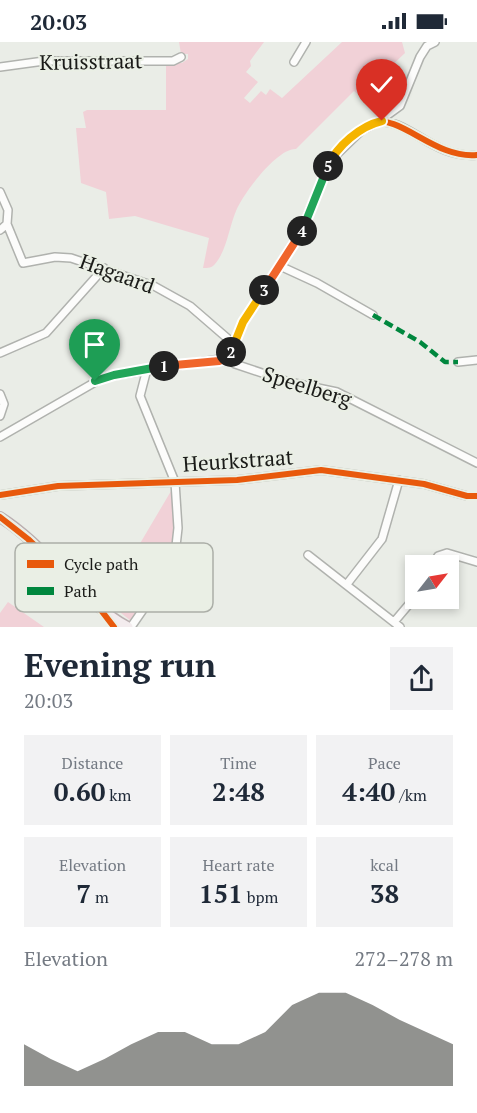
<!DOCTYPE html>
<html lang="en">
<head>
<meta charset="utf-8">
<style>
  body { margin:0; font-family:"PT Serif",serif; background:#f2f2f3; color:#1f2937; height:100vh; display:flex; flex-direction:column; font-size:22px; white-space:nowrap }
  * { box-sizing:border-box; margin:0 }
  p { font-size:20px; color:#747a83 }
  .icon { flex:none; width:33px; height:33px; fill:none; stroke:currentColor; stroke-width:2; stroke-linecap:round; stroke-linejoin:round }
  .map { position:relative; height:585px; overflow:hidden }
  .drawer { display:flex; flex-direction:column; background:#fff; flex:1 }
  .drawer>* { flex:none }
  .needle { width:39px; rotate:59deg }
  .controls { position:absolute; left:405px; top:513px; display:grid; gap:12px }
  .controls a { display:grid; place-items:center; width:54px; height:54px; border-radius:0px; background:#fff; box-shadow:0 3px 9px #0003; font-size:30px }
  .pin { position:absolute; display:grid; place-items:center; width:51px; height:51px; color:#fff; margin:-62px -26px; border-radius:50% 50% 50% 0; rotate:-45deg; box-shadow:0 0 6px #0007 }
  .pin .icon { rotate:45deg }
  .km { position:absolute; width:30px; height:30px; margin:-15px; border-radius:50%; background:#222; color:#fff; font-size:16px; line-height:30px; text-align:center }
  .round { display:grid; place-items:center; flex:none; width:63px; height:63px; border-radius:0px; background:#f2f2f3 }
  .head { display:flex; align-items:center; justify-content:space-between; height:102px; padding:0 24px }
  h1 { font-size:33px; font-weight:700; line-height:45px }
  .stats { display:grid; grid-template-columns:repeat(3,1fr); gap:9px; height:102px; padding:6px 24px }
  .stats div { display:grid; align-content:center; border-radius:0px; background:#f2f2f3; text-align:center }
  .stats b { font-size:26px; font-weight:700 }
  .stats small { font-size:16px; font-weight:400 }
  .stats p { font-size:16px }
  .chart { height:168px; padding:12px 24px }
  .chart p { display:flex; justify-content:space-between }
  .chart svg { width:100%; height:108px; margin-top:6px; fill:#636460; opacity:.7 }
  .status { display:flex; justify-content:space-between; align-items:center; height:42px; padding:0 30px; background:#fff; direction:ltr }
  .status svg { height:16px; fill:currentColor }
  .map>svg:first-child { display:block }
  .green { fill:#f1d1d7 }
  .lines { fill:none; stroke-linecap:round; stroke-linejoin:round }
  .minor-casing { stroke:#b0b2ae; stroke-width:10 }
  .major-casing { stroke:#baafb0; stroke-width:12 }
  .minor { stroke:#fcfcfb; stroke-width:7 }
  .major { stroke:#f3ecee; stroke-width:9 }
  .quiet { stroke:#00873e; stroke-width:4.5; stroke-dasharray:9 4.5; stroke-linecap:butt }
  .cycleway-casing { stroke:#eaefe5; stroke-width:10 }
  .cycleway { stroke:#e8590c; stroke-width:6 }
  .split-1-casing { stroke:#fff; stroke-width:12 }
  .split-2-casing { stroke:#fff; stroke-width:12 }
  .split-3-casing { stroke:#fff; stroke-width:12 }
  .split-4-casing { stroke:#fff; stroke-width:12 }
  .split-5-casing { stroke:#fff; stroke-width:12 }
  .split-6-casing { stroke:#fff; stroke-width:12 }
  .split-1 { stroke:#22a559; stroke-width:8 }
  .split-2 { stroke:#f0652b; stroke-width:8 }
  .split-3 { stroke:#f5b400; stroke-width:8 }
  .split-4 { stroke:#f0652b; stroke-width:8 }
  .split-5 { stroke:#22a559; stroke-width:8 }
  .split-6 { stroke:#f5b400; stroke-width:8 }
  .labels { text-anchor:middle; stroke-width:4.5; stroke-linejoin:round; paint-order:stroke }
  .street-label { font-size:21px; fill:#1a1b18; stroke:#eaefe5 }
  .key { fill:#eaefe5; stroke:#acafa8; stroke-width:1.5 }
  .key-label { font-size:16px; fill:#1a1b18 }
</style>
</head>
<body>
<div class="status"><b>20:03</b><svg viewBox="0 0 49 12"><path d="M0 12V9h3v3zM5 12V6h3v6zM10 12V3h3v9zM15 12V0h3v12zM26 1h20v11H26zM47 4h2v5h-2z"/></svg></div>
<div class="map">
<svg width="477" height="585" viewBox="0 0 477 585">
  <rect width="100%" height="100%" fill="#eaede7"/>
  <path class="green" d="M179 0H264L250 19 251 24 246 30 258 40 244 56 250 61 261 49 266 53 270 47 282 56 342 0H402L405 11 360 54 354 49 296 107C277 106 243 152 236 169 229 185 227 208 215 222 212 226 208 226 203 226L209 196 135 174 109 177 106 150 81 141 76 86H86L83 70 87 68H166V21H182L188 17V12H181Z
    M174 444 176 496 169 526 131 579 106 559Z
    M8 560 44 585H0V571Z"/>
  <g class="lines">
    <g class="minor-casing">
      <path id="minor" d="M294 20 306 0
        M0 25 44 19H173L181 15
        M378 80C408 76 433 117 477 113
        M0 150 8 168 7 182 23 221 55 215 71 216 154 244 190 264 234 302
        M0 188 7 182
        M280 224 317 241 373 273
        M0 311 46 291 104 226
        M227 316 243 280 301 189 330 119 362 88 378 80 400 64 420 15 427 4 435 0
        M227 316 235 322 289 340 337 350 477 421
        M458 320 477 318
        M0 352 4 362 0 374
        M0 395 104 335 227 316
        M0 453 58 444 237 438 321 428 424 442 467 454H477
        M308 513 400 585
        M433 524 438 514 447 511 477 520
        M347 542 382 497 399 438
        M394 580 416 554
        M131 585 167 533 175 513 178 486 175 440 140 354 147 327"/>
    </g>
    <g class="major-casing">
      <path id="major" d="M0 475C48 505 78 558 128 585"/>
    </g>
    <use href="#minor" class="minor"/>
    <use href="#major" class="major"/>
    <path class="quiet" d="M373 273 420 300 445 320H458"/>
    <g class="cycleway-casing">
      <path id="cycleway" d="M216 319C231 317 233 305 237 293 252 255 284 225 302 189 320 151 327 98 372 81 400 71 434 117 477 113
        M0 453 58 444 237 438 321 428 424 442 467 454H477
        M0 475 28 497 97 563 114 585"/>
    </g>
    <use href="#cycleway" class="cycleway"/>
  </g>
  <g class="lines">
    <g class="split-1-casing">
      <path id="split-1" d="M95 339 114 333 164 324"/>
    </g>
    <g class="split-2-casing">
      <path id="split-2" d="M164 324 219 319 227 316 231 310"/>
    </g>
    <g class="split-3-casing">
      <path id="split-3" d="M231 310 243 280 264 248"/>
    </g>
    <g class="split-4-casing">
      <path id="split-4" d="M264 248 302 189"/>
    </g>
    <g class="split-5-casing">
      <path id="split-5" d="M302 189 328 124"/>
    </g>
    <g class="split-6-casing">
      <path id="split-6" d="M328 124C337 104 360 84 382 79"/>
    </g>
    <use href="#split-1" class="split-1"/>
    <use href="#split-2" class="split-2"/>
    <use href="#split-3" class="split-3"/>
    <use href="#split-4" class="split-4"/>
    <use href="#split-5" class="split-5"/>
    <use href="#split-6" class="split-6"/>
  </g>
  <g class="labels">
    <g class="street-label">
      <text transform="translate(91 20) rotate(-1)" y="7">Kruisstraat</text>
      <text transform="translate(117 232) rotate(20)" y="7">Hagaard</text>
      <text transform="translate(307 345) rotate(17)" y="7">Speelberg</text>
      <text transform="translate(238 419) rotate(-4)" y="7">Heurkstraat</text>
    </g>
  </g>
  <rect x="15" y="501" width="198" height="69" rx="9" class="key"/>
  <rect x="27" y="518" width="27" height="8" fill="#e8590c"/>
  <rect x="27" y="545" width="27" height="8" fill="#00873e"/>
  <g class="key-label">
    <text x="64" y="528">Cycle path</text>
    <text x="64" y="555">Path</text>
  </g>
</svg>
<div class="controls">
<a><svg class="needle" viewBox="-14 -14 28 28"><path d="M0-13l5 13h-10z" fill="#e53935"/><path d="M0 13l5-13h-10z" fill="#747a83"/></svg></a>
</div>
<div class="pin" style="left:95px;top:339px;background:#1e9e55"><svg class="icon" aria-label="arrive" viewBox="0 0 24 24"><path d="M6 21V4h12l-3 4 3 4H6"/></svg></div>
<div class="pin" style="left:382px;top:79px;background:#d93025"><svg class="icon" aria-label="check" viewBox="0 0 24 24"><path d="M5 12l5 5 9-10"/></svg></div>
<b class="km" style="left:164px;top:324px">1</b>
<b class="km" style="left:231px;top:310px">2</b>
<b class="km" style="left:264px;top:248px">3</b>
<b class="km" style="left:302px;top:189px">4</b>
<b class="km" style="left:328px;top:124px">5</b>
</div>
<section class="drawer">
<div class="head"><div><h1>Evening run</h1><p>20:03</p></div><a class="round"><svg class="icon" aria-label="share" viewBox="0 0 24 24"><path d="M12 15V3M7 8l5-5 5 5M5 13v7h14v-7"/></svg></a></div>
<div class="stats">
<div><p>Distance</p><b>0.60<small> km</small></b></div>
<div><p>Time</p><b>2:48</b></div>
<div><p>Pace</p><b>4:40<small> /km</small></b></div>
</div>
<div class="stats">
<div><p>Elevation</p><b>7<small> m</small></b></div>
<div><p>Heart rate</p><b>151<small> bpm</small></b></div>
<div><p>kcal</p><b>38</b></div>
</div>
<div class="chart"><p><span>Elevation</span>272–278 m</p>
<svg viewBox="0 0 160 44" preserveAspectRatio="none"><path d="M0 44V27L10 33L20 38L30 33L40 27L50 22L60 22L70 27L80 27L90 22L100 11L110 6L120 6L130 11L140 17L150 22L160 27V44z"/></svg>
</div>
</section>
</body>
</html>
